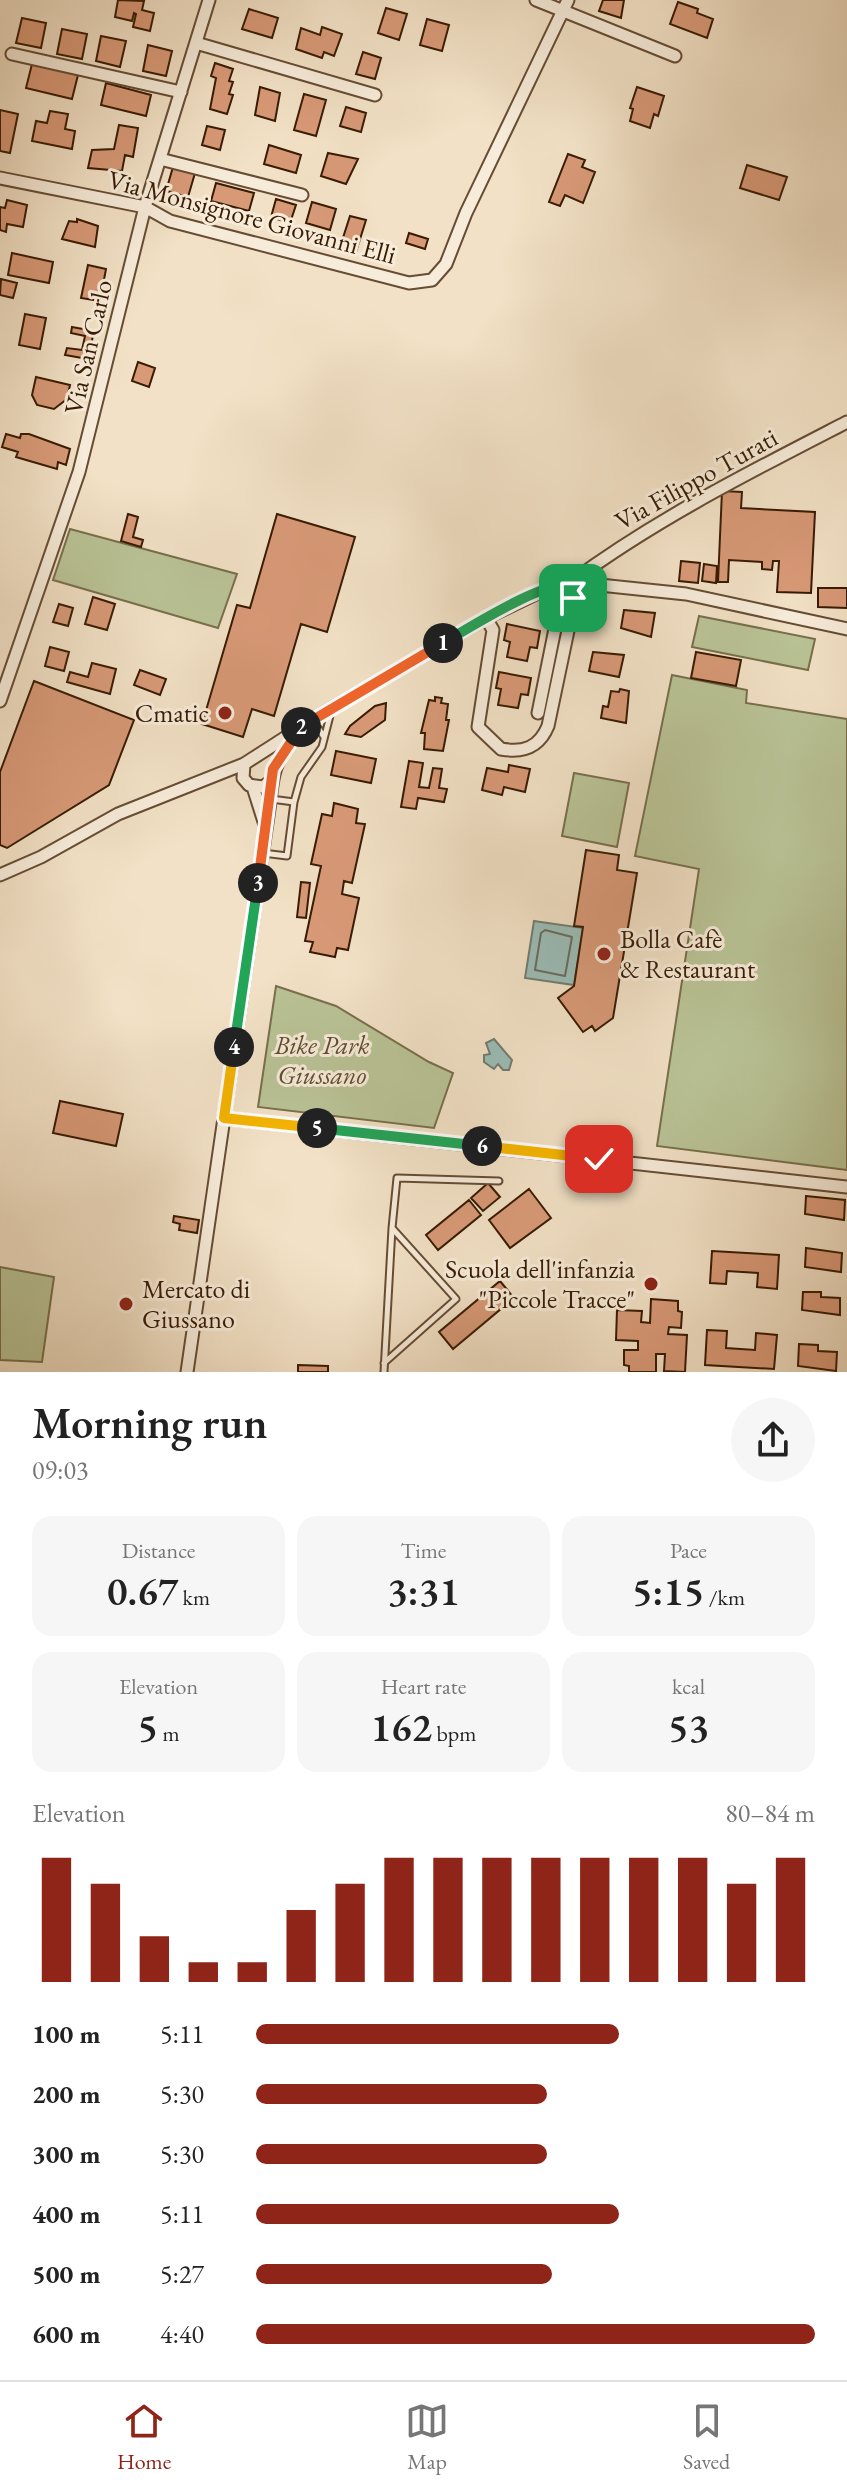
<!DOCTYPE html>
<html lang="en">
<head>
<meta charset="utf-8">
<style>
  body { margin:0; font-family:"EB Garamond",serif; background:#f6f6f6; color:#222; height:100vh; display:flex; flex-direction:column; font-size:30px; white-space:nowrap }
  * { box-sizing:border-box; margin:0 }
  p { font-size:26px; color:#767676 }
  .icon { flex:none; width:44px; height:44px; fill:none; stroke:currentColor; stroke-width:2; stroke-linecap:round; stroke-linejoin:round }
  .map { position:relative; height:1372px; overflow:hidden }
  .side { display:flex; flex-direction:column; background:#fff; flex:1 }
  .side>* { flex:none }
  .pin { position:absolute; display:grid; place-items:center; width:68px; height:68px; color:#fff; margin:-34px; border-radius:16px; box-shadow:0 4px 12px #0006 }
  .km { position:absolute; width:40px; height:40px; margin:-20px; border-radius:50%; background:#222; color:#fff; font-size:22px; line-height:40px; text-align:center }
  .round { display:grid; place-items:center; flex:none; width:84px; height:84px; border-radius:42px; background:#f6f6f6 }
  .summary { display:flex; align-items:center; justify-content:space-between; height:136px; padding:0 32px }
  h1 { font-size:44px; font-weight:600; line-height:60px }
  .stats { display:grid; grid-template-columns:repeat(3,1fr); gap:12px; height:136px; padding:8px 32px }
  .stats div { display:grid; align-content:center; border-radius:20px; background:#f6f6f6; text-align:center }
  .stats b { font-size:40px; font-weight:600 }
  .stats small { font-size:22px; font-weight:400 }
  .stats p { font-size:22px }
  .chart { height:224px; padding:16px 32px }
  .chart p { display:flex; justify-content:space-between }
  .chart svg { width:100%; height:144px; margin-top:8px; stroke:#8f2418; stroke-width:6 }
  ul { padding:0 32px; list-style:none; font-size:26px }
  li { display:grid; grid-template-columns:128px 96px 1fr; align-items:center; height:60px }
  li i { height:20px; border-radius:10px; background:#8f2418 }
  .tab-bar { display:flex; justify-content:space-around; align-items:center; height:112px; border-top:2px solid #e0e0e0; background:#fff; font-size:22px; color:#767676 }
  .tab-bar a { display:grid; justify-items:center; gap:4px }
  .tab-bar .current { color:#8f2418 }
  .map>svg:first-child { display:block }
  .green { fill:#b9c396; stroke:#786f4c; stroke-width:2 }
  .water { fill:#9bbdb8; stroke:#737c70; stroke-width:2 }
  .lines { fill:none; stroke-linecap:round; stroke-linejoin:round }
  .shore { stroke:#6a6c5e; stroke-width:2 }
  .building { fill:#d89977; stroke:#381b03; stroke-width:2 }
  .service-casing { stroke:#664c34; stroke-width:9 }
  .minor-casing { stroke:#664c34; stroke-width:15 }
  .service { stroke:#f7ecda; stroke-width:5 }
  .minor { stroke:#f7ecda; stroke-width:11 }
  .split-1-casing { stroke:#fff; stroke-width:16 }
  .split-2-casing { stroke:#fff; stroke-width:16 }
  .split-3-casing { stroke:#fff; stroke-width:16 }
  .split-4-casing { stroke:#fff; stroke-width:16 }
  .split-5-casing { stroke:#fff; stroke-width:16 }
  .split-6-casing { stroke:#fff; stroke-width:16 }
  .split-7-casing { stroke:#fff; stroke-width:16 }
  .split-1 { stroke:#22a559; stroke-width:10 }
  .split-2 { stroke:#f0652b; stroke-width:10 }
  .split-3 { stroke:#f0652b; stroke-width:10 }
  .split-4 { stroke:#22a559; stroke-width:10 }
  .split-5 { stroke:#f5b400; stroke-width:10 }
  .split-6 { stroke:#22a559; stroke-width:10 }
  .split-7 { stroke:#f5b400; stroke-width:10 }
  .poi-dot { fill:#8f2418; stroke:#f7ecda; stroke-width:3 }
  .labels { text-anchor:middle; stroke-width:6; stroke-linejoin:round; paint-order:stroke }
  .street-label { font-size:26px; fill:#381b03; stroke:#f7ecda }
  .poi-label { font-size:26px; fill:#381b03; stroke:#f7ecda; text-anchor:end }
  .park-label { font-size:26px; font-style:italic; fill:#5f4d2f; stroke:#f7ecda }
</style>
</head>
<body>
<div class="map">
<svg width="847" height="1372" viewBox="0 0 847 1372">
  <rect width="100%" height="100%" fill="#f2e1c6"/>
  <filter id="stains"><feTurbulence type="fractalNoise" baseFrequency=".0025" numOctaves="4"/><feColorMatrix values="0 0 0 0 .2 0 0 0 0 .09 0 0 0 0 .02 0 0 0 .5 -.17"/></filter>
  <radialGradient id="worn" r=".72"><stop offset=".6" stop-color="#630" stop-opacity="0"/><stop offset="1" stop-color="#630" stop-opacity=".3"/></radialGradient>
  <path class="green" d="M70 529 237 574 218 628 53 580Z
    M699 616 815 639 808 670 692 647Z
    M672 675 747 690 746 703 847 719V1170L657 1146 699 869 635 856Z
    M574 773 629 783 617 847 562 836Z
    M276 986 336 1006 429 1062 453 1073 434 1128 258 1107Z
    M0 1267 54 1277 42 1362 0 1360Z"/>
  <path class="water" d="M534 921 583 928 574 985 525 978Z
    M494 1039 512 1060 509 1070H503L498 1064 494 1069 484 1062V1055L490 1054 486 1043Z"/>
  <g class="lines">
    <path class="shore" d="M545 930 572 937 565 976 535 970 541 933Z"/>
  </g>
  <path class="building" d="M118 0 144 1 142 10 154 13 150 31 133 27 136 14 134 13 132 21 115 17Z
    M603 0H624L621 18 599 11Z
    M678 2 698 9 697 13 713 19 707 38 670 24Z
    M386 8 407 14 399 40 378 33Z
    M249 9 278 18 272 38 242 29Z
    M22 18 46 23 41 48 16 43Z
    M427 19 449 25 442 51 420 45Z
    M322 27 342 34 334 56 324 52 322 58 296 49 301 28 320 35Z
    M62 29 87 34 82 59 57 54Z
    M101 36 126 41 120 67 96 61Z
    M148 45 172 51 166 76 143 71Z
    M363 52 381 58 375 79 356 74Z
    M215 63 233 69 229 81 233 82 229 94 233 95 227 114 210 109 216 78 211 76Z
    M32 64 78 75 72 99 26 88Z
    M106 83 151 95 146 116 101 105Z
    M260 87 280 93 275 121 255 115Z
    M637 87 664 96 658 116 654 114 650 128 630 121 633 109 630 108Z
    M304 94 326 100 316 136 294 130Z
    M346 107 366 113 361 132 340 126Z
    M0 110 18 114 10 153 0 151Z
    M50 111 68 114 65 129 75 131 72 149 32 141 36 121 47 123Z
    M119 125 138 128 133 157 125 155 122 171 88 168 92 150 114 149Z
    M207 126 225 130 220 150 202 145Z
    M269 145 301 155 296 173 264 164Z
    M328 153 358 159 346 184 321 176Z
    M568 154 585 160 582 167 595 172 583 203 565 195 560 206 549 202Z
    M747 165 787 177 779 200 740 188Z
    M173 167 195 173 188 197 166 191Z
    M216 183 254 193 249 211 211 201Z
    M276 199 296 205 290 223 271 217Z
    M7 200 27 205 23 227 7 224 6 232 0 230V207L5 208Z
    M312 202 336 209 330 230 306 223Z
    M350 216 366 220 356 252 340 247Z
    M77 219 98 226 95 247 62 239 69 221 77 222Z
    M409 233 428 239 425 249 406 243Z
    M12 253 53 262 49 283 8 275Z
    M88 265 106 269 100 301 81 298Z
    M1 279 17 283 13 298 0 295Z
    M25 314 46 318 40 349 19 345Z
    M72 327 94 331 88 359 65 355 67 348 82 350 85 336 71 333Z
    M138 362 155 368 149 387 132 381Z
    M36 377 70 385 67 399 54 409 37 405 32 395Z
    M6 434 20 438 21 434H29L70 449 66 465 58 462 57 469 16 457 18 452 2 447Z
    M722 491 742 492 741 508 815 512 811 593 777 592 779 561H773L772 570 762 569V562L729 560 728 582H718Z
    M128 514 138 517 133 537 143 540 141 547 121 541Z
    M277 514 355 537 327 632 301 624 274 716 252 709 243 737 202 724 237 605 250 608Z
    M681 561 700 563 698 583 679 581Z
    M704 564 717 566 716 583 702 581Z
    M818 588H847V608L818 607Z
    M93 597 115 604 107 630 85 624Z
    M59 604 73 608 68 626 53 622Z
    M624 610 655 613 651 637 621 628Z
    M507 624 540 631 537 648 530 647 527 661 507 657 510 642 504 640Z
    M50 647 69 652 64 671 45 666Z
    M593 652 624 655 619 677 589 671Z
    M696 652 741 660 736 686 691 678Z
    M92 663 116 669 110 694 67 682 70 672 88 677Z
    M140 670 166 679 160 695 134 685Z
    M499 672 531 678 528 695 521 694 518 708 498 705 501 689 496 688Z
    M34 681 134 720 109 785 7 848 0 845V772Z
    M620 689 629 691 626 723 601 718 603 706 608 707 611 691 619 692Z
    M435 697 442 698 441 703 448 704 446 720H449L443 751 424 749 425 733H421L429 700 435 701Z
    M386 703 385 720 361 737 345 734 350 726 375 706Z
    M336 751 376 759 371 783 331 775Z
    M409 761 423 763 419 787 429 788 433 768 442 769 439 788 447 789 444 802 418 798 416 809 401 807Z
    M509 765 530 769 525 792 504 787 502 795 482 790 487 768 508 772Z
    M334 803 358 809 356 823 365 824 352 883 344 881 342 894 359 898 348 950 337 948 335 957 310 952 313 942 305 941 321 866 311 864 322 814 332 816Z
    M586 850 619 855 617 870 637 873 613 1018 595 1031 592 1026 583 1032 558 998 574 986 583 927 574 926Z
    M301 882 310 883 306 918 297 917Z
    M60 1101 123 1114 116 1146 53 1133Z
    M488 1183 500 1197 483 1211 471 1198Z
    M529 1189 551 1218 510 1248 489 1220Z
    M806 1196 845 1200 844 1220 805 1214Z
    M469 1200 481 1215 438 1250 426 1235Z
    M174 1216 199 1220 197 1233 179 1230 180 1224 173 1222Z
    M806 1248 842 1253 841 1272 805 1267Z
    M712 1251 779 1255 777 1289 757 1287 758 1273 727 1271 726 1284 710 1283Z
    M500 1281 514 1298 453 1349 439 1332Z
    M803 1292H821V1297L840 1298V1315L802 1310Z
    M651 1299 678 1301V1311L682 1312 681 1328 669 1327 668 1334 687 1335 685 1372 664 1371 665 1354H656V1372H629V1366L624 1365V1350H638V1341L616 1340 617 1310 642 1311 641 1322 650 1323Z
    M707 1330 727 1331 726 1348 755 1350 756 1333 777 1335 774 1369 705 1365Z
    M799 1344 818 1345V1351L837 1352 836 1371 798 1366Z
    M298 1365 328 1366V1372H298Z"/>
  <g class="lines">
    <g class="service-casing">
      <path id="service" d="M309 725 318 728 324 737
        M271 799 294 802
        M263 853 287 856 294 802 301 777 322 747 331 712
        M392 1228 397 1178 499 1181
        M384 1372 392 1228 456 1299 384 1363"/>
    </g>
    <g class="minor-casing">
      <path id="minor" d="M536 0 675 56
        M196 43 375 95
        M12 54 181 92
        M160 159 302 195
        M0 178 145 207 170 221 409 283 432 280 446 264 466 213 568 0
        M571 582C656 519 752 471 847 422
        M486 618 493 630 478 727 501 749C523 753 539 748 548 726L578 583
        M0 701 79 472 145 207 209 0
        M538 713 559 609 556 586
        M271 781 263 787 249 785 243 778 244 764 322 714 486 618 542 591 571 582 686 594 847 629
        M253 787 265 825
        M0 875 41 857 118 814 244 764
        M224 1118 847 1187
        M187 1372 270 802C273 770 275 765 293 737"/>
    </g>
    <use href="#service" class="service"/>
    <use href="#minor" class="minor"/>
  </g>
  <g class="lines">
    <g class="split-1-casing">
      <path id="split-1" d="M443 643C474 625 544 580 578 583L573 598"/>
    </g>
    <g class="split-2-casing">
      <path id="split-2" d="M301 727 443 643"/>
    </g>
    <g class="split-3-casing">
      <path id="split-3" d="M258 883 273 769 301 727"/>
    </g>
    <g class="split-4-casing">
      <path id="split-4" d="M234 1047 258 883"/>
    </g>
    <g class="split-5-casing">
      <path id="split-5" d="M234 1047 224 1118 317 1128"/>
    </g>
    <g class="split-6-casing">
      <path id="split-6" d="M317 1128 482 1146"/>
    </g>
    <g class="split-7-casing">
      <path id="split-7" d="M482 1146 599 1159"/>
    </g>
    <use href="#split-1" class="split-1"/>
    <use href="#split-2" class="split-2"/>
    <use href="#split-3" class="split-3"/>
    <use href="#split-4" class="split-4"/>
    <use href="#split-5" class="split-5"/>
    <use href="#split-6" class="split-6"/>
    <use href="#split-7" class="split-7"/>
  </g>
  <g class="poi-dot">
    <circle cx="225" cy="713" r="8"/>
    <circle cx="604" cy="954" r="8"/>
    <circle cx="651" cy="1284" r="8"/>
    <circle cx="126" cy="1304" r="8"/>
  </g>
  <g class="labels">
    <g class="street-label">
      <text transform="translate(252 217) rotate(15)" y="9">Via Monsignore Giovanni Elli</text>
      <text transform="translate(88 347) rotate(-77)" y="9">Via San Carlo</text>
      <text transform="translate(696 479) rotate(-29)" y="9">Via Filippo Turati</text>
    </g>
    <g class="poi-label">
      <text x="209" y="722">Cmatic</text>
      <text x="620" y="948" text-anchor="start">Bolla Cafè<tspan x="620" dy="30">&amp; Restaurant</tspan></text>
      <text x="635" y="1278">Scuola dell'infanzia<tspan x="635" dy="30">"Piccole Tracce"</tspan></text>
      <text x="142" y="1298" text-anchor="start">Mercato di<tspan x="142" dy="30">Giussano</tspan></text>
    </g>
    <g class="park-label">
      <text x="322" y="1054">Bike Park<tspan x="322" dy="30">Giussano</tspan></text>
    </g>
  </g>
  <rect width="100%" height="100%" filter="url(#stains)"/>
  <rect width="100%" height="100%" fill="url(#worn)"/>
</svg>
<div class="pin" style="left:573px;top:598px;background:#1e9e55"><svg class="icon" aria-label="arrive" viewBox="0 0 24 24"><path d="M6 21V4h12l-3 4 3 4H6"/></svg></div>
<div class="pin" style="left:599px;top:1159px;background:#d93025"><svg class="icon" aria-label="check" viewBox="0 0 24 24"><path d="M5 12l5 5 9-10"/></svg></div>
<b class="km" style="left:443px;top:643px">1</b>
<b class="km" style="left:301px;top:727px">2</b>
<b class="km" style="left:258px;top:883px">3</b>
<b class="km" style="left:234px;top:1047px">4</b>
<b class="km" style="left:317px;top:1128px">5</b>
<b class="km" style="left:482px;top:1146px">6</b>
</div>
<section class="side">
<div class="summary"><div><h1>Morning run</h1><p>09:03</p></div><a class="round"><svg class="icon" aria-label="share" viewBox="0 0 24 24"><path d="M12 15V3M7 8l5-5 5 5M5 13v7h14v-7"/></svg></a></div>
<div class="stats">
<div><p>Distance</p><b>0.67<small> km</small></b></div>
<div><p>Time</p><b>3:31</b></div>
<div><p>Pace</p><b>5:15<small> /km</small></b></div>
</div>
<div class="stats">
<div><p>Elevation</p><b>5<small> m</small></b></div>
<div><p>Heart rate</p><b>162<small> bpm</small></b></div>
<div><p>kcal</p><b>53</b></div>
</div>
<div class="chart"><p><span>Elevation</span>80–84 m</p>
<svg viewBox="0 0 160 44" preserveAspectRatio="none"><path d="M5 44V6M15 44V14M25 44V30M35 44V38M45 44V38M55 44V22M65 44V14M75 44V6M85 44V6M95 44V6M105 44V6M115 44V6M125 44V6M135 44V6M145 44V14M155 44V6"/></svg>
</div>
<ul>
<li><b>100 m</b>5:11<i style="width:65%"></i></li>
<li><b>200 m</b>5:30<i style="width:52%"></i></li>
<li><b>300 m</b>5:30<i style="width:52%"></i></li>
<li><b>400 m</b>5:11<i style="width:65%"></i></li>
<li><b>500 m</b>5:27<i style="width:53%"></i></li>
<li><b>600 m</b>4:40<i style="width:100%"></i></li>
</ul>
</section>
<nav class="tab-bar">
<a class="current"><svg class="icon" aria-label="home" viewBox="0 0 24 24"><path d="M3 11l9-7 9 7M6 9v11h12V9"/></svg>Home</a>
<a><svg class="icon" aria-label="map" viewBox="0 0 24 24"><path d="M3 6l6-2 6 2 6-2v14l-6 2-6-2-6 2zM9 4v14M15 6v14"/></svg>Map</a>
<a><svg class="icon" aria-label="saved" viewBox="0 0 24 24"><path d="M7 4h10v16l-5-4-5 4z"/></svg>Saved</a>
</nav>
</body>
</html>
